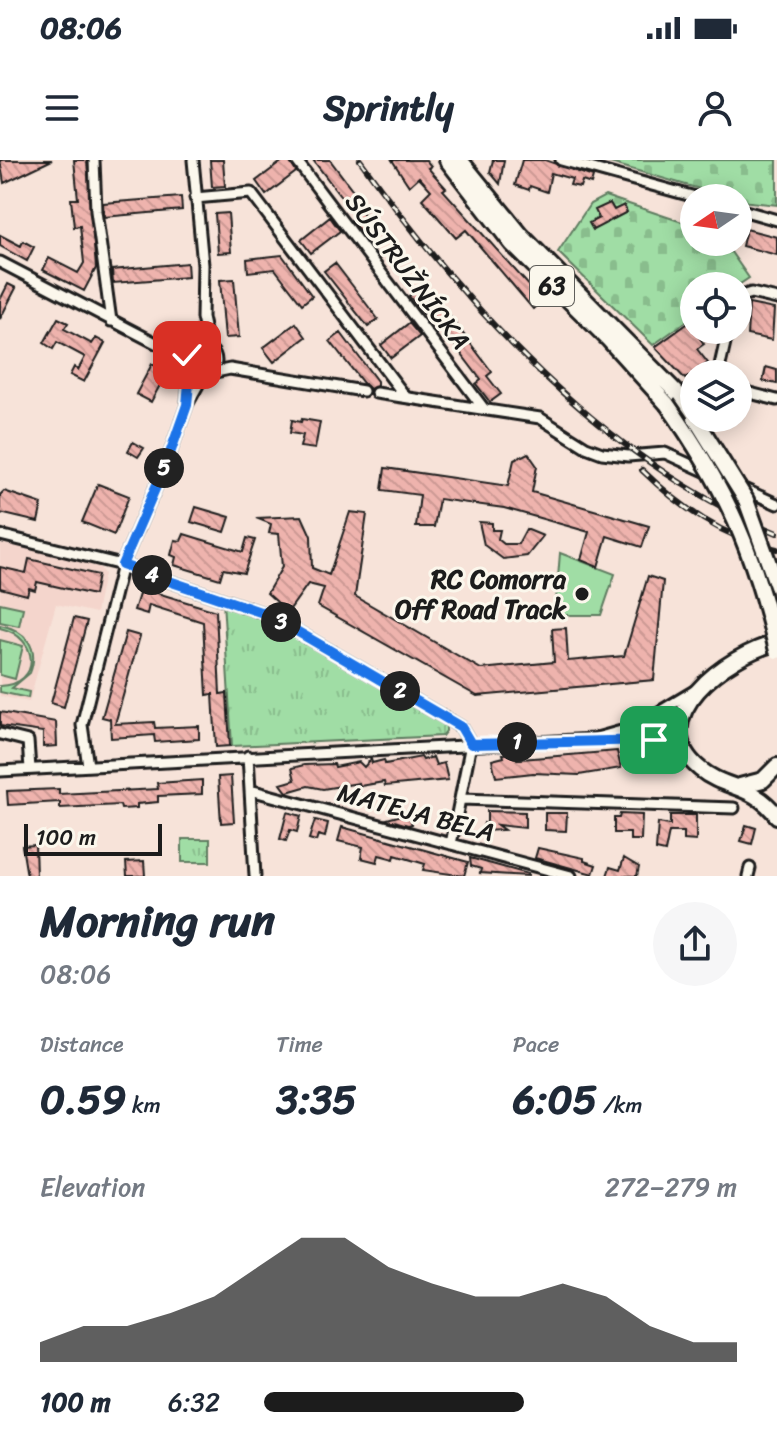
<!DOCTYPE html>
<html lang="en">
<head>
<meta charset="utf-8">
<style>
  body { margin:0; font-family:Sriracha,sans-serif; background:#f6f6f7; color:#1f2937; height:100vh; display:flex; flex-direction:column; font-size:30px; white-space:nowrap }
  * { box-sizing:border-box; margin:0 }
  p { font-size:26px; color:#747a83 }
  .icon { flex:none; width:44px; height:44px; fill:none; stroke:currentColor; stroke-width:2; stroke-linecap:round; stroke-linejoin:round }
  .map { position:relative; height:716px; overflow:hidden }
  .panel { display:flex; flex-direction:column; background:#fff; flex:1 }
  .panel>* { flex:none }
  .needle { width:52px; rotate:257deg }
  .buttons { position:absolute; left:680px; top:24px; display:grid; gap:16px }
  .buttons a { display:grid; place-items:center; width:72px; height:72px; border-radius:50%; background:#fff; box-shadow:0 4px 20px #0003; font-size:40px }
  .scale { position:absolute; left:24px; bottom:20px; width:138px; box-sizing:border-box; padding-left:8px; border:4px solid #1c1c1c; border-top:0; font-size:22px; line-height:28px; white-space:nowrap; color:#1c1c1c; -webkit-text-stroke:6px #fbf7ec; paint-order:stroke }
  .pin { position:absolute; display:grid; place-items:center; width:68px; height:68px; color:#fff; margin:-34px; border-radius:16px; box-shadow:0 4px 12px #0006 }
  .km { position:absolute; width:40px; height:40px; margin:-20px; border-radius:50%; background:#222; color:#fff; font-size:22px; line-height:40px; text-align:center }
  .round { display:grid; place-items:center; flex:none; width:84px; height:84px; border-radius:42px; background:#f6f6f7 }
  .overview { display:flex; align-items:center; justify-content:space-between; height:136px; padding:0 40px }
  h1 { font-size:44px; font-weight:700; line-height:60px }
  .metrics { display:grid; grid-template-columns:repeat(3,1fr); gap:12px; height:136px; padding:8px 40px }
  .metrics div { display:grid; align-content:center }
  .metrics b { font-size:40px; font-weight:700 }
  .metrics small { font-size:22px; font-weight:400 }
  .metrics p { font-size:22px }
  .chart { height:224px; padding:16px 40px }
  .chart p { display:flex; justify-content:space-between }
  .chart svg { width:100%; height:144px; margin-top:8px; fill:#1c1c1c; opacity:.7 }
  ul { padding:0 40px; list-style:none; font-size:26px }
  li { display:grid; grid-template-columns:128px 96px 1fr; align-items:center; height:60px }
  li i { height:20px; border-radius:10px; background:#1c1c1c }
  .status { display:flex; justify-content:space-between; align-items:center; height:56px; padding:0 40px; background:#fff; direction:ltr }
  .status svg { height:22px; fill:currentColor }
  header { display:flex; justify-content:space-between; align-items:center; height:104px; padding:0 40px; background:#fff; font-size:36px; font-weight:700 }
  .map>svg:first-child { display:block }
  .built { fill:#f4d5cc }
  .grass { fill:#a0dda5; stroke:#5e7c60; stroke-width:2 }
  .cemetery { fill:url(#cemetery-stones); stroke:#5e7c60; stroke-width:2 }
  .park { fill:url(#park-tufts); stroke:#5e7c60; stroke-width:2 }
  .building { fill:url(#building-back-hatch); stroke:#1c1c1c; stroke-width:2 }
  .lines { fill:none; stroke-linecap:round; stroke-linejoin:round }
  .street-casing { stroke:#1c1c1c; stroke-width:15 }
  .primary-casing { stroke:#1c1c1c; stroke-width:20 }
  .street { stroke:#fbf7ec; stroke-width:9 }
  .primary { stroke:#fbf7ec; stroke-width:14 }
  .rail-casing { stroke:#1c1c1c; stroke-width:6 }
  .rail { stroke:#fbf7ec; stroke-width:3; stroke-dasharray:9; stroke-linecap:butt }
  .primary-bridge-casing { stroke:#1c1c1c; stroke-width:20; stroke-linecap:butt }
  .primary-bridge { stroke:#fbf7ec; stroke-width:14 }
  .route-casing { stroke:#fff; stroke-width:16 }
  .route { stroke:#1a73e8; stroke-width:10 }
  .poi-dot { fill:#1c1c1c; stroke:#fbf7ec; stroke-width:3 }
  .labels { text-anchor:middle; stroke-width:6; stroke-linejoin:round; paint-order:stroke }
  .shield { fill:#fbf7ec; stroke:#5f5e5a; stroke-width:2 }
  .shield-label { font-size:24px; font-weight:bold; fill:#1c1c1c }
  .street-label { font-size:26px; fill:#1c1c1c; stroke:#fbf7ec }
  .poi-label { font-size:26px; font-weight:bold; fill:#1c1c1c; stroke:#fbf7ec; text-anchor:end }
</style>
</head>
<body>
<div class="status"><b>08:06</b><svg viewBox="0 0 49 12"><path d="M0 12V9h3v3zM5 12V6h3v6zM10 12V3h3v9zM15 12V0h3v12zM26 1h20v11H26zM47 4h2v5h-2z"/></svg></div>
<header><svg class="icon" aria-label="menu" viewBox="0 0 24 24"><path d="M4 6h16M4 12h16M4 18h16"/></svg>Sprintly<svg class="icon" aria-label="person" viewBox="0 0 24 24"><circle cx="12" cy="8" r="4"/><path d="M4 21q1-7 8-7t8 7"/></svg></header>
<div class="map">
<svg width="777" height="716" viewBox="0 0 777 716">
  <defs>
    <pattern id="cemetery-stones" width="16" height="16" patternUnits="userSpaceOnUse" patternTransform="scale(2)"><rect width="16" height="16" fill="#a0dda5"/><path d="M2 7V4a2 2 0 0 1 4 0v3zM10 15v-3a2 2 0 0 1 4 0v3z" fill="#89bd8d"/></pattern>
    <pattern id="park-tufts" width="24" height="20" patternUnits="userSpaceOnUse" patternTransform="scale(2)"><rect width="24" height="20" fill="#a0dda5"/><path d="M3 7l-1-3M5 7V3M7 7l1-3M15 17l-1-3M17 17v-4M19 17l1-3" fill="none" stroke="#89bd8d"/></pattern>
    <pattern id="building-back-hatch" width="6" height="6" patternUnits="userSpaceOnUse" patternTransform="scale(2)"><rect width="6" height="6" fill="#eeb3ad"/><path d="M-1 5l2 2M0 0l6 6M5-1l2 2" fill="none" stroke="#cc9994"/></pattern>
  </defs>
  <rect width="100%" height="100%" fill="#f7e3d9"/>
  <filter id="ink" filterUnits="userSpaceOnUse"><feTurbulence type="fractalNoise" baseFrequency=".0125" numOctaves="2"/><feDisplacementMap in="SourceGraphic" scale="16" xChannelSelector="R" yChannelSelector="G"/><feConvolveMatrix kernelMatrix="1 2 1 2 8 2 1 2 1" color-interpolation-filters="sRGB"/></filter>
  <g filter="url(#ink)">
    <path class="built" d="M0 383 75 399 100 408 104 414 96 453 56 444 29 542 0 536Z"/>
    <path class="grass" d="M560 393 615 414 601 455H555Z
      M0 443 23 448 19 466 0 462Z
      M0 465C25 470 40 487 30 513L12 528 29 532 28 538 0 532V526C42 525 40 477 0 468Z
      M0 480 23 486 15 519 0 515Z"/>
    <path class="cemetery" d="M600 0H777V45L741 41Z
      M605 36 694 66V82H724L749 118 737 126H694V156L653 185 558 92 590 44Z"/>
    <path class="park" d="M223 441 278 464 439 560 446 565V571L442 576 232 586Z
      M182 679H210V702H182Z"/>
    <path class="building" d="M0 0H52L4 23Z
      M74 0H87L96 108 84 131 43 110 49 98 78 113 84 103 80 66 74 67 71 39H78Z
      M210 0H223L225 26 212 27Z
      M284 0H289L296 12 266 35 256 21Z
      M313 0H330L367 49 362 52 376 70 365 78 351 60 356 56Z
      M392 0H426L431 6 428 8 446 28 443 30 542 140 533 149 466 70 456 78 422 39 431 30 419 17 409 26Z
      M493 0H504L500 24 490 12Z
      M522 0H545L593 17 591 24 582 21 580 27 570 25 572 19 551 13 547 32 530 26 529 30 515 25Z
      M181 37 182 50 104 57 103 43Z
      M610 43 614 50 624 45 627 52 593 70 589 63 599 58 595 50Z
      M228 53 231 92 218 93 215 54Z
      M330 57 340 71 311 93 301 80Z
      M746 69 777 77V95L742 86Z
      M0 75 21 86 23 81 34 87 27 101 0 86Z
      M282 95 312 136 302 144 275 109 248 112 247 99Z
      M187 103 188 117 113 123 112 110Z
      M335 103 378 159 368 167 324 111Z
      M234 119 239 177 225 178 220 120Z
      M8 124 16 128 0 159V140Z
      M420 128 434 146 439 142 492 212 487 216 501 234 490 242 476 224 481 220 428 150 423 154 409 136Z
      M749 144 774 149 772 180 747 175Z
      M58 158 68 163 64 169 92 184 96 178 105 183 84 222 70 215 74 207 78 210 85 197 57 182 53 189 44 183Z
      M694 159V170L704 184 697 189 708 203 685 219 655 187Z
      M296 163 306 177 274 202 263 188Z
      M409 163 420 176 391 198 381 185Z
      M341 173 377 221V226L370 229 363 223 330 181Z
      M152 204 167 212 151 242 136 234Z
      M766 207 777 210V224L763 221Z
      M302 259 320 262 315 289 300 287 303 275 290 273 292 260 301 262Z
      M133 282 144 288 138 297 128 291Z
      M528 293 537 306 532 332 649 366 642 387 607 376 598 407 581 400 589 372 504 348 439 339 434 367H416L420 335 382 330 385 308 508 326 514 300Z
      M98 324 129 336 114 375 82 362Z
      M4 331 42 344 38 362 0 353V335Z
      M196 347 230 357 225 372 191 362Z
      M350 352 367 354 355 436 481 509 554 502 552 469 566 468 568 501 624 496 648 416 663 421 654 520 477 536 318 446 324 428 308 424 288 452 267 433 282 407 279 374 269 373 271 364 256 358 302 356 311 376 312 408 329 415Z
      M479 362 492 363V370H500L498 379 504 384H518L526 369 543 376 527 396 503 399 484 385Z
      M184 374 243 392 247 378 255 380 244 413 223 409 220 419 174 405 176 397 171 395 175 380 181 381Z
      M29 399 98 415 94 435 37 422 35 430 29 428 27 435 0 428V407L26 413Z
      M141 428 216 451 220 534 227 533 230 586 216 587 213 534 207 535 203 462 149 445 147 454 134 450Z
      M74 458 87 461 64 547 51 543Z
      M126 472 140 476 115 564 154 562 155 568 199 566V579L155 582 154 575 111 578 110 559 102 557Z
      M0 552 56 562 57 586 43 587V572L0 566Z
      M617 591 621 608 579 615 533 613 496 617 492 600 504 597 503 594 516 593 517 599H521Z
      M421 597 423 600 433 597 436 605 444 603 448 620 385 626 384 622 360 626 359 623 323 629 308 626 287 632 281 624 295 620 292 608 304 605 334 604 335 607 359 602 364 607 371 599 372 603 384 600 385 604Z
      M231 616 234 662 221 663 218 617Z
      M202 620V634L158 636V642L137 644V648L121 649 120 645 60 648V642L8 645 7 631 59 629V634L158 629 157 623Z
      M487 651 525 652V668L497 665 504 670 482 671 484 663 487 664Z
      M287 652 301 656 297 672 290 670 286 681 280 679Z
      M409 653 412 664 408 665 387 659Z
      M545 653H567L566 671 545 670Z
      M620 654 642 655 641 680H630V673H614V658H619Z
      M670 655H696V681L684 680V672H669L665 692 656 690 658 663 670 665Z
      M315 660 328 663 325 677 318 675 316 681 309 679Z
      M746 665 756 668 752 684 741 681Z
      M342 667 468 702 464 716 423 710 425 704 395 695 394 699 379 695 377 702 361 698 363 687 338 681Z
      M35 685 36 716H27L22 686Z
      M538 688 584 698V701L596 705 593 714 535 698Z
      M470 698 528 714V716L480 713 481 709 471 706Z
      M624 698 639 707 637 716H607L610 707 620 710Z
      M144 701 145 716H127L126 702Z"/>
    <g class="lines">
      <g class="street-casing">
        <path id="street" d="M94 0 96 51 111 161
          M193 0 203 105 202 158 209 189
          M296 0 484 249
          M561 0 699 38
          M195 38 251 33 405 236
          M738 49 777 60
          M0 102 173 192 186 205
          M738 137 751 133 777 139
          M186 201a15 15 0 1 1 30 0a15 15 0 1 1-30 0Z
          M211 213 230 209 363 231
          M718 214 728 170
          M738 230 777 240
          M376 233 540 258 586 287 602 293 628 296 665 293 777 344
          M187 242 190 212
          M0 375 122 405 269 455 461 567 471 584
          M661 553 668 584
          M0 574 28 581 30 609
          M609 579C639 578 661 578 685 597
          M248 596 255 716
          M88 606 82 565 122 405 168 299 187 245 203 216
          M0 611 593 579 632 568 694 531
          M250 630 571 716
          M462 639 734 648
          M451 684 471 584
          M748 716 750 708"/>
      </g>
      <g class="primary-casing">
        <path id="primary" d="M447 0 512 84 609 180 667 244
          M460 0 521 75 679 235 694 256
          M777 483C729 493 639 559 700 609 725 630 752 623 777 656
          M740 626 763 620 777 606"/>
      </g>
      <use href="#street" class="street"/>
      <use href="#primary" class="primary"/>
      <g class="rail-casing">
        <path id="rail" d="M360 0C465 147 607 303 777 373
          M642 310C680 347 723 378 777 389"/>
      </g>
      <use href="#rail" class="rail"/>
      <g class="primary-bridge-casing">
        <path id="primary-bridge" d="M667 244C726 328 754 391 777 491
          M695 258 746 340 777 426"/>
      </g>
      <use href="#primary-bridge" class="primary-bridge"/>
    </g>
  </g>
  <g class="lines" filter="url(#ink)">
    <g class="route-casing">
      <path id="route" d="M187 195 190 212 187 245 168 299 122 405 269 455 461 567 471 584 654 580"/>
    </g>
    <use href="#route" class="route"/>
  </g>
  <circle class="poi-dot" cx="582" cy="434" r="8"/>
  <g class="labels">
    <rect class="shield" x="530" y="106" width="44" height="40" rx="6"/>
    <g class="shield-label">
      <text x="552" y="134">63</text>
    </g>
    <g class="street-label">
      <text transform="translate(408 111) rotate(53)" y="9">SÚSTRUŽNÍCKA</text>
      <text transform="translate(416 652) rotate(15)" y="9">MATEJA BELA</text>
    </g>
    <g class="poi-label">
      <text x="566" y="428">RC Comorra<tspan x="566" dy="30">Off Road Track</tspan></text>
    </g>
  </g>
</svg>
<div class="buttons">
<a><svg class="needle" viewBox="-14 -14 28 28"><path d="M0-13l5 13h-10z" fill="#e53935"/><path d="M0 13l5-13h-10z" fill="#747a83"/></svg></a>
<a><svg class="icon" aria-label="locate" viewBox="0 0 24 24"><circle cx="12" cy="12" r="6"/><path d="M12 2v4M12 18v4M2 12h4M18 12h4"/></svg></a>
<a><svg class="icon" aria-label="layers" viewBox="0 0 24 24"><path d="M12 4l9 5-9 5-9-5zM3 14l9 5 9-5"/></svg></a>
</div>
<div class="scale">100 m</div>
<div class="pin" style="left:654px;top:580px;background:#1e9e55"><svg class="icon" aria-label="arrive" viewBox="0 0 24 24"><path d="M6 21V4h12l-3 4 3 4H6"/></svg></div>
<div class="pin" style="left:187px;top:195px;background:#d93025"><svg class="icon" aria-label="check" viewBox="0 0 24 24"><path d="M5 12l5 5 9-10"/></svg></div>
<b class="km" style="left:517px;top:582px">1</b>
<b class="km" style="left:400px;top:531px">2</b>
<b class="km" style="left:281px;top:462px">3</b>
<b class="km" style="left:152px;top:415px">4</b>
<b class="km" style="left:164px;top:308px">5</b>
</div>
<section class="panel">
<div class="overview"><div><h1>Morning run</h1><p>08:06</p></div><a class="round"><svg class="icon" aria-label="share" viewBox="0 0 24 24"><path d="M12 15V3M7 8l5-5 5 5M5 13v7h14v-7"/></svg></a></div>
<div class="metrics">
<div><p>Distance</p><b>0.59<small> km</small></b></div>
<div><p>Time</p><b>3:35</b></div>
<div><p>Pace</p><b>6:05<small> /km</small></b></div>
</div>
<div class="chart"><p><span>Elevation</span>272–279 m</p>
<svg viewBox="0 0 160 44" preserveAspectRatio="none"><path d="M0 44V38L10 33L20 33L30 29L40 24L50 15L60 6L70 6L80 15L90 20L100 24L110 24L120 20L130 24L140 33L150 38L160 38V44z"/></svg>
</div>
<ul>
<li><b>100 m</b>6:32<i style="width:55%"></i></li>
</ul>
</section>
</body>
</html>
